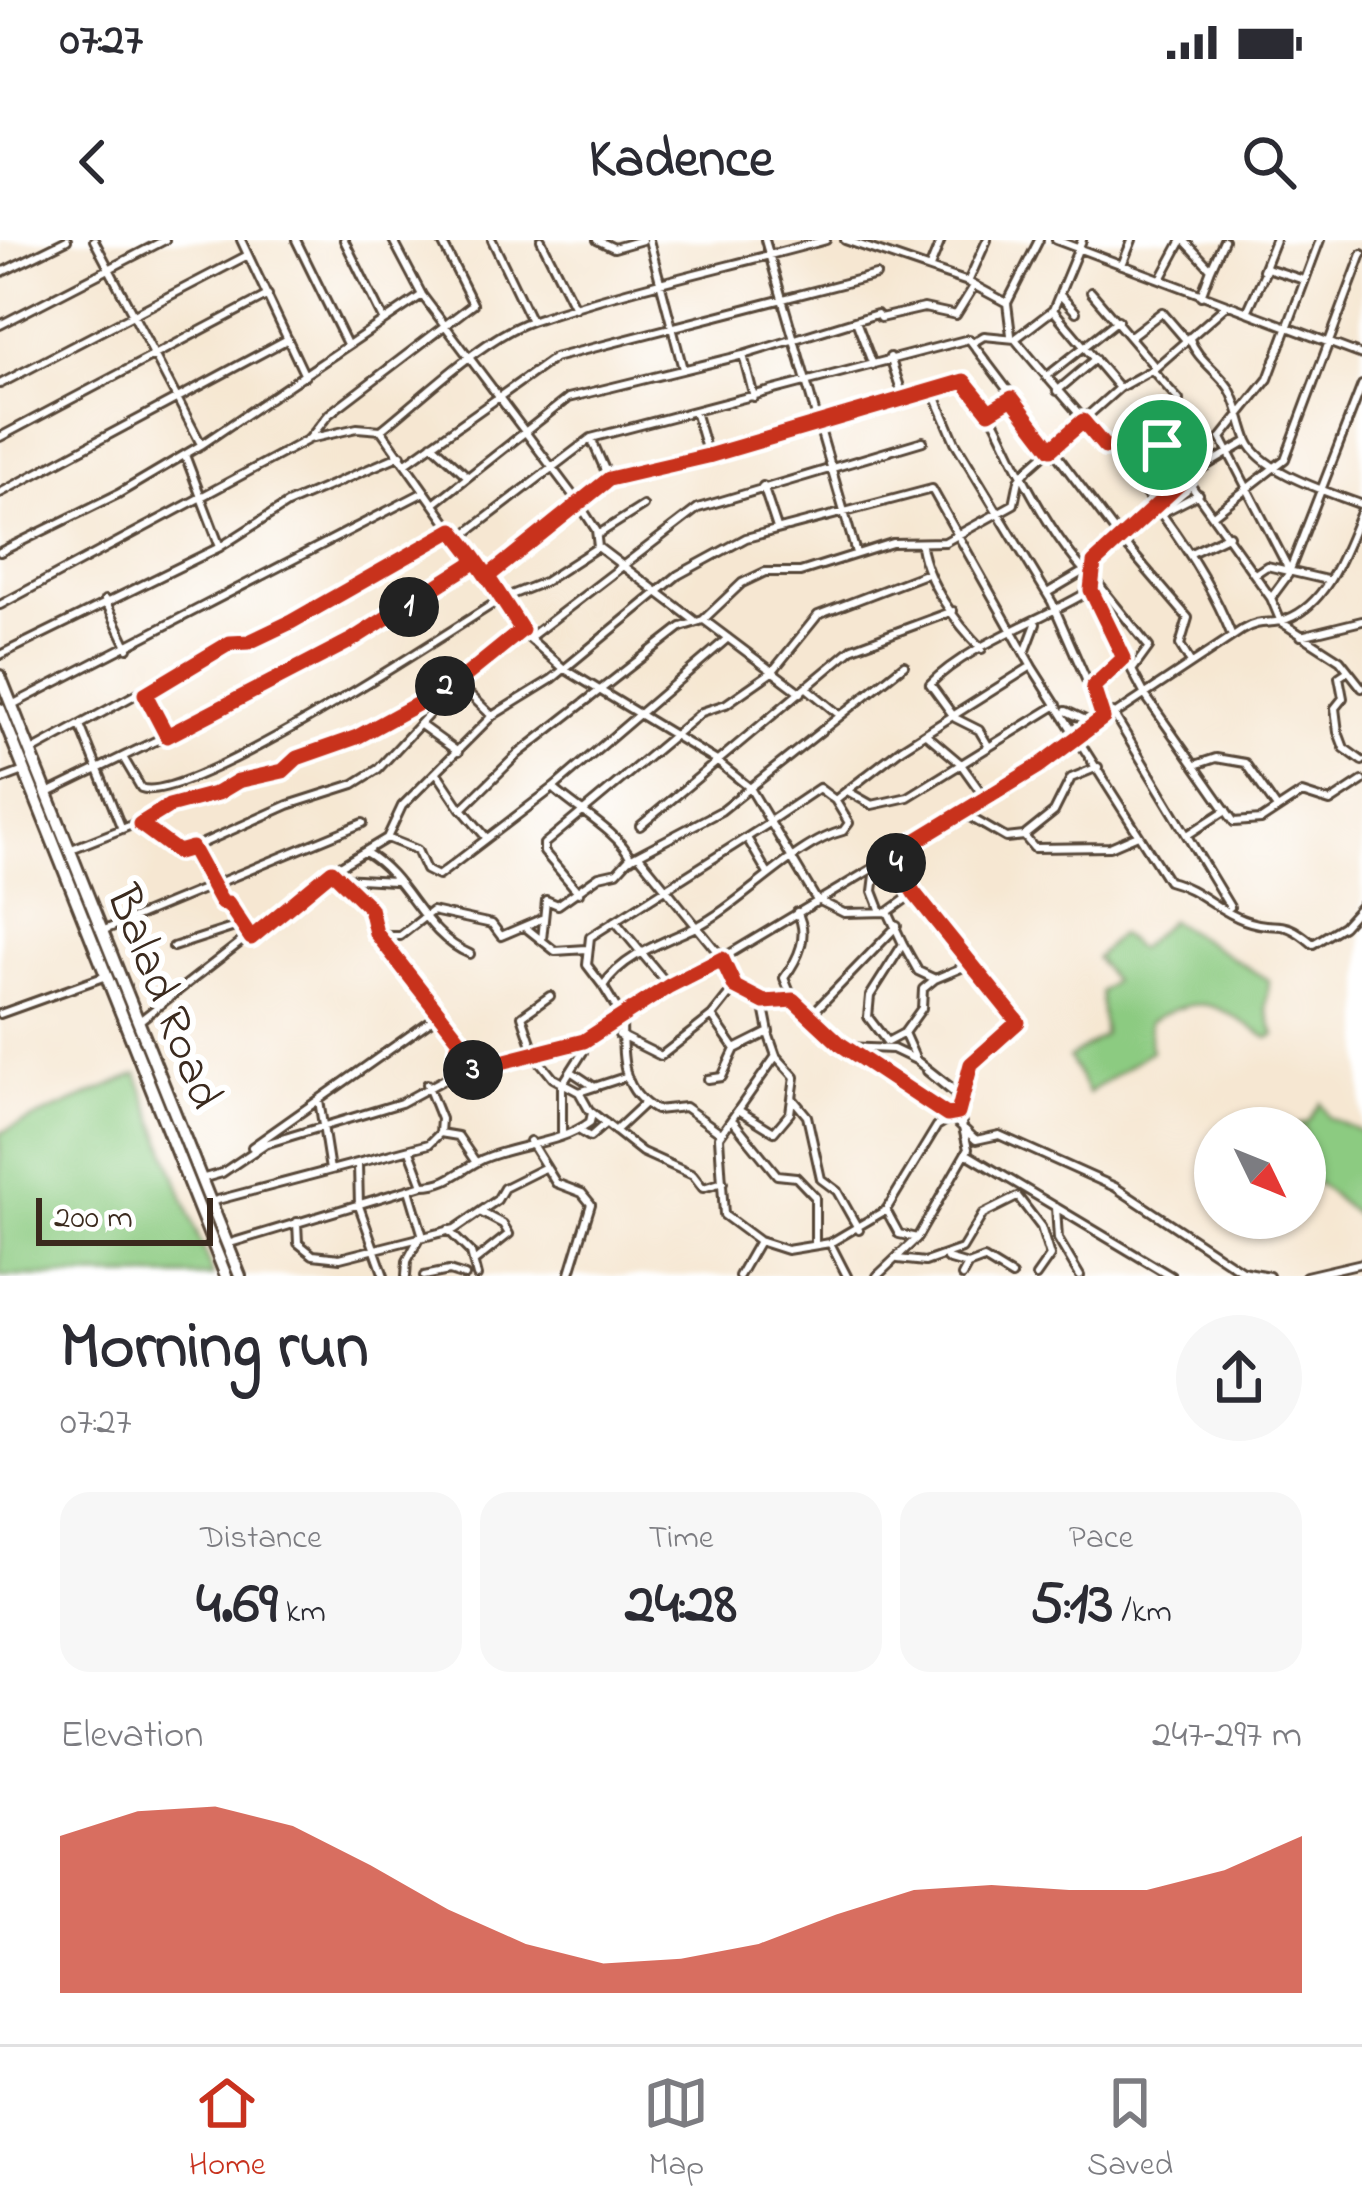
<!DOCTYPE html>
<html lang="en">
<head>
<meta charset="utf-8">
<style>
  body { margin:0; font-family:"Indie Flower",sans-serif; background:#f7f7f7; color:#2b2b33; height:100vh; display:flex; flex-direction:column; font-size:45px; white-space:nowrap }
  * { box-sizing:border-box; margin:0 }
  p { font-size:39px; color:#7c7c81 }
  .icon { flex:none; width:66px; height:66px; fill:none; stroke:currentColor; stroke-width:2; stroke-linecap:round; stroke-linejoin:round }
  .map { position:relative; height:1036px; overflow:hidden }
  .side { display:flex; flex-direction:column; background:#fff; flex:1 }
  .side>* { flex:none }
  .needle { width:78px; rotate:133deg }
  .controls { position:absolute; left:1194px; top:867px; display:grid; gap:24px }
  .controls a { display:grid; place-items:center; width:132px; height:132px; border-radius:50%; background:#fff; box-shadow:0 3px 9px #0004; font-size:60px }
  .scale { position:absolute; left:36px; bottom:30px; width:177px; box-sizing:border-box; padding-left:12px; border:6px solid #3b2a1e; border-top:0; font-size:33px; line-height:42px; white-space:nowrap; color:#3b2a1e; -webkit-text-stroke:9px #fff; paint-order:stroke }
  .pin { position:absolute; display:grid; place-items:center; width:102px; height:102px; color:#fff; margin:-51px; border:6px solid #fff; border-radius:50%; box-shadow:0 3px 12px #0007 }
  .km { position:absolute; width:60px; height:60px; margin:-30px; border-radius:50%; background:#222; color:#fff; font-size:33px; line-height:60px; text-align:center }
  .round { display:grid; place-items:center; flex:none; width:126px; height:126px; border-radius:63px; background:#f7f7f7 }
  .headline { display:flex; align-items:center; justify-content:space-between; height:204px; padding:0 60px }
  h1 { font-size:66px; font-weight:700; line-height:90px }
  .stats { display:grid; grid-template-columns:repeat(3,1fr); gap:18px; height:204px; padding:12px 60px }
  .stats div { display:grid; align-content:center; border-radius:30px; background:#f7f7f7; text-align:center }
  .stats b { font-size:60px; font-weight:700 }
  .stats small { font-size:33px; font-weight:400 }
  .stats p { font-size:33px }
  .chart { height:336px; padding:24px 60px }
  .chart p { display:flex; justify-content:space-between }
  .chart svg { width:100%; height:216px; margin-top:12px; fill:#c8321e; opacity:.7 }
  .status { display:flex; justify-content:space-between; align-items:center; height:84px; padding:0 60px; background:#fff; direction:ltr }
  .status svg { height:33px; fill:currentColor }
  header { display:flex; justify-content:space-between; align-items:center; height:156px; padding:0 60px; background:#fff; font-size:54px; font-weight:700 }
  .tab-bar { display:flex; justify-content:space-around; align-items:center; height:168px; border-top:3px solid #e1e1e2; background:#fff; font-size:33px; color:#7c7c81 }
  .tab-bar a { display:grid; justify-items:center; gap:6px }
  .tab-bar .selected { color:#c8321e }
  .map>svg:first-child { display:block }
  .green { fill:#8ccb81; stroke:#647a50; stroke-width:3 }
  .lines { fill:none; stroke-linecap:round; stroke-linejoin:round }
  .minor-casing { stroke:#574639; stroke-width:12 }
  .highway-casing { stroke:#574639; stroke-width:16 }
  .minor { stroke:#fff; stroke-width:6 }
  .highway { stroke:#fff; stroke-width:10 }
  .route-casing { stroke:#fff; stroke-width:24 }
  .route { stroke:#c8321e; stroke-width:15 }
  .labels { text-anchor:middle; stroke-width:12; stroke-linejoin:round; paint-order:stroke }
  .street-label { font-size:48px; fill:#3b2a1e; stroke:#fff }
</style>
</head>
<body>
<div class="status"><b>07:27</b><svg viewBox="0 0 49 12"><path d="M0 12V9h3v3zM5 12V6h3v6zM10 12V3h3v9zM15 12V0h3v12zM26 1h20v11H26zM47 4h2v5h-2z"/></svg></div>
<header><svg class="icon" aria-label="back" viewBox="0 0 24 24"><path d="M15 5l-7 7 7 7"/></svg>Kadence<svg class="icon" aria-label="search" viewBox="0 0 24 24"><circle cx="10" cy="10" r="6"/><path d="M15 15l6 6"/></svg></header>
<div class="map">
<svg width="1362" height="1036" viewBox="0 0 1362 1036">
  <rect width="100%" height="100%" fill="#fff"/>
  <filter id="ink" filterUnits="userSpaceOnUse"><feTurbulence type="fractalNoise" baseFrequency=".00833" numOctaves="2"/><feDisplacementMap in="SourceGraphic" scale="24" xChannelSelector="R" yChannelSelector="G"/><feConvolveMatrix kernelMatrix="1 2 1 2 8 2 1 2 1" color-interpolation-filters="sRGB"/></filter>
  <filter id="wash" filterUnits="userSpaceOnUse"><feTurbulence type="fractalNoise" baseFrequency=".004" numOctaves="4" result="noise"/><feDisplacementMap in="SourceGraphic" scale="48" xChannelSelector="R" yChannelSelector="G"/><feGaussianBlur stdDeviation="2.7" result="paint"/><feColorMatrix in="noise" values="0 0 0 0 0 0 0 0 0 0 0 0 0 0 0 0 0 1.4 0 .05"/><feComposite in="paint" operator="in"/></filter>
  <g filter="url(#wash)">
    <rect width="100%" height="100%" fill="#f6e7d2"/>
    <path class="green" d="M1170 680 1268 740 1266 768 1275 795 1268 798C1217 767 1206 749 1149 782L1151 811 1088 853 1069 818 1104 795 1100 752 1113 741 1096 718 1119 694 1138 709Z
      M137 834 213 1036H0V893Z
      M1321 863 1328 877 1362 892V980L1315 941 1305 949V888H1287L1308 882Z"/>
  </g>
  <g filter="url(#ink)">
    <g class="lines">
      <g class="minor-casing">
        <path id="minor" d="M94 0 201 204
          M241 0 305 136
          M296 0 346 102
          M344 0 383 79
          M393 0 422 55 578 262 596 290 598 307 694 380
          M492 0 531 81
          M541 0 575 68
          M597 0 614 8 642 0
          M649 0 683 129
          M765 0 856 313
          M845 0 968 42
          M987 0 968 42 1007 63
          M1056 0 1362 115
          M1184 0 1211 29 1201 56
          M1122 25 1132 0
          M930 27 941 0
          M1211 29 1224 0
          M1263 30 1275 0
          M0 33 67 0
          M1161 39 1182 0
          M1091 52 1155 127
          M1060 55 1076 72
          M1053 70 1119 148
          M1247 72 1267 28 1304 40
          M856 81 873 125
          M0 85 165 0
          M1011 95 1007 63 1039 0
          M1132 95 1162 72 1186 100
          M1189 97C1197 120 1216 129 1229 148 1239 165 1241 184 1248 201 1262 233 1332 253 1362 265
          M1015 99 1053 70 1082 0
          M974 102 984 96 1015 99C1091 192 1188 284 1232 396
          M743 115 754 157
          M890 117 904 159
          M1152 130 1179 160 1174 188 1162 205
          M1046 137 1118 80
          M0 144 248 15
          M1362 145 1288 335 1271 358 1281 382 1340 420 1362 448
          M1057 151 1095 119
          M934 153 955 202 1052 362 1103 478
          M695 171 708 216
          M990 172 1012 158
          M381 190C423 157 482 98 531 81 628 48 728 27 826 0
          M0 197 268 55
          M591 198 609 239
          M309 199 329 174 473 64 441 0
          M432 204 467 236
          M1105 207 1162 205 1271 358
          M185 215 220 307
          M406 223 554 118 876 35
          M763 246 777 288
          M0 253 288 99
          M435 263 568 158 743 115 877 74 880 78 924 68 956 75 974 46
          M1153 267 1187 237 1248 201
          M1156 270 1118 296 1188 378 1180 405 1191 423
          M1160 274 1199 254
          M1213 275 1285 219 1362 14
          M597 295 643 266
          M460 298 591 198 969 99 1118 296C1099 314 1083 332 1095 360
          M921 306C927 343 956 383 982 409
          M0 312 118 254 201 205 422 55
          M1189 314 1229 295
          M1287 326 1221 198 1268 139 1320 0
          M1255 334 1267 326 1327 340
          M487 337 609 239 708 216 964 141C991 162 1003 201 1019 230 1039 269 1068 319 1101 347L1095 360 1145 455 1234 582 1261 580 1302 553 1330 562 1362 541
          M1101 347 1149 407 1133 429
          M1047 353 1084 331
          M105 360 128 408
          M0 365 309 199 357 188 381 190 529 398 563 428 715 520 750 548 816 659 844 673 888 672 903 704 870 756 868 777 887 802 904 793 916 820
          M704 380 801 453
          M1301 396 1362 381
          M529 398 698 268 923 201
          M1025 413 1036 384
          M0 415 220 307 287 264 401 215
          M1348 431 1339 437 1343 458 1335 468 1338 492 1344 508 1362 521
          M458 443 492 476
          M1093 447 1124 418
          M808 449 837 473
          M145 454 167 496
          M12 465 424 252
          M1066 471 1092 483
          M1113 473 1230 667
          M422 486 458 512
          M927 495 960 523 985 558
          M989 507 979 490 955 478 930 444C966 406 1044 379 1091 350
          M30 512 230 403C287 399 399 320 453 290
          M124 519 141 548C187 566 448 392 501 359L544 342 598 307
          M1198 524 1216 518 1245 523 1276 567
          M437 533 461 569
          M0 540 24 531
          M553 548C576 569 620 593 631 619
          M849 552 872 565 908 557 1057 465
          M48 553 275 443 434 352 476 321
          M963 573 1006 598 1024 596 1034 608 1110 607 1138 595
          M773 579 819 548 835 560 902 508 1030 427
          M139 584 178 612 192 608 222 663H228L251 697
          M640 586 853 408 953 371
          M122 589 238 540 283 531 297 518 330 510 455 443
          M1189 594 1226 570
          M485 596 462 569 518 514 681 387 703 380 742 343 765 332H800L892 303 945 302 1014 264 1019 240 1029 228 1119 148 1155 128 1227 65
          M1024 596 1054 572 1071 538 1098 527
          M387 598 417 610 426 630 438 636 553 548 728 398
          M747 598 768 634
          M192 608 288 565 354 544 378 529 458 443 522 390
          M69 610 122 589 80 485
          M365 612C409 637 422 694 470 714
          M891 616 914 653 1018 782 971 824 958 873
          M876 627 873 651 880 669
          M332 631 341 638 394 641
          M341 638 369 668 374 691 450 785 476 829
          M579 653 544 612V604L702 472 726 464 772 432 818 375 928 333
          M797 672C810 696 798 719 784 738L793 760 809 777 897 686
          M888 672 914 653
          M615 681 669 746
          M525 687 555 711 587 709
          M102 691 363 583
          M380 696H400L432 671 492 684 501 696 541 679
          M542 700 546 660 558 665 599 636 617 632 628 620 721 571 904 425
          M903 704 918 731 935 739 973 723
          M173 707 241 685
          M603 746 587 725 590 697 771 582
          M735 747 763 762 793 760
          M550 756 522 776 536 817 553 838 579 852 589 870 642 912 693 935 703 948 723 942
          M0 774 106 736
          M712 776 735 809
          M809 777 845 807 893 809 916 820 958 853
          M138 782 332 631 387 598 402 566 492 476 552 439 678 335 746 298 932 249 1032 427 1168 641C1198 648 1216 670 1244 680 1279 693 1278 674 1313 704L1343 686 1362 665
          M904 793 922 768 923 749 935 739
          M619 795 661 816 712 776 735 747 728 725 640 617
          M848 809 947 875
          M776 816 719 897 724 975 759 1001 787 1010 830 1003
          M572 832 593 846
          M454 834 459 799
          M708 839 722 837 735 809 769 792 763 762
          M579 852 625 837
          M793 859 807 876 821 939 837 951 859 990
          M319 860 330 930
          M740 871 774 892 790 873 795 837 776 816 768 793
          M734 882 777 935 796 937 815 957V1004
          M958 883 976 900 999 895 1115 947 1242 1031 1269 1036
          M580 891 590 897 606 883
          M615 891 645 863
          M440 893 458 896 475 921
          M721 893 685 867 656 870C618 850 623 811 622 777L603 746C623 715 664 702 696 687 739 666 797 602 843 591L849 583 835 560
          M562 895V845L583 812 584 801
          M530 901 556 943 582 953 591 964 569 1036
          M252 907 440 774
          M410 911 423 945
          M967 914 1171 1036
          M358 925 359 966 384 1036
          M201 939 222 933 265 904 401 863 454 834 558 812 584 801 977 566 1242 390C1262 378 1270 386 1287 379 1329 363 1345 309 1362 270
          M1018 957 1041 987 1050 1016 1036 1036
          M210 962 429 904 440 893 441 879 427 844
          M1056 967 1058 999 1080 1036
          M886 970 899 994 917 998
          M297 982 298 1003 313 1015 340 1018 455 989 497 960 504 948 544 928
          M448 990 471 1013 477 1036
          M227 1004 423 945C449 945 461 929 483 919 519 904 560 904 590 882L592 873
          M898 1019 925 1022 962 1009 983 974 1017 957
          M947 1019 968 1025 984 1019 1012 1036
          M475 1021 509 994 503 984 482 973
          M406 1036 407 1021 422 993 410 953
          M424 1036 449 1031 465 1036
          M739 1036 759 1001
          M847 1036 830 1003 886 970 937 886 958 873
          M877 1036 917 998 968 909 955 854 927 831
          M962 1036 968 1025
          M1306 1036 1362 1023"/>
      </g>
      <g class="highway-casing">
        <path id="highway" d="M0 436 240 1036
          M0 469 226 1036"/>
      </g>
      <use href="#minor" class="minor"/>
      <use href="#highway" class="highway"/>
    </g>
  </g>
  <g class="lines" filter="url(#ink)">
    <g class="route-casing">
      <path id="route" d="M1162 205 1105 207 1083 181 1051 209 1012 158 989 172 964 141 708 216 609 239 487 337 476 321 350 401 167 496 145 454 230 403 249 402 291 382 453 290C479 321 500 356 522 390L458 442 357 497 297 518 283 531 238 541 218 553 169 566 140 584 178 612 192 608 222 663H228L251 698 332 631 370 668 376 693 459 799 454 834 584 801 669 746 722 719 735 747 764 762 793 760 840 804 947 875 958 873 971 824 1018 782 914 653 891 616 1039 526 1103 478 1093 447 1124 418 1091 350 1094 323 1187 237 1162 205"/>
    </g>
    <use href="#route" class="route"/>
  </g>
  <g class="labels">
    <g class="street-label">
      <text transform="translate(167 756) rotate(68)" y="17">Balad Road</text>
    </g>
  </g>
</svg>
<div class="controls">
<a><svg class="needle" viewBox="-14 -14 28 28"><path d="M0-13l5 13h-10z" fill="#e53935"/><path d="M0 13l5-13h-10z" fill="#7c7c81"/></svg></a>
</div>
<div class="scale">200 m</div>
<div class="pin" style="left:1162px;top:205px;background:#1e9e55"><svg class="icon" aria-label="arrive" viewBox="0 0 24 24"><path d="M6 21V4h12l-3 4 3 4H6"/></svg></div>
<b class="km" style="left:409px;top:367px">1</b>
<b class="km" style="left:445px;top:446px">2</b>
<b class="km" style="left:473px;top:830px">3</b>
<b class="km" style="left:896px;top:623px">4</b>
</div>
<section class="side">
<div class="headline"><div><h1>Morning run</h1><p>07:27</p></div><a class="round"><svg class="icon" aria-label="share" viewBox="0 0 24 24"><path d="M12 15V3M7 8l5-5 5 5M5 13v7h14v-7"/></svg></a></div>
<div class="stats">
<div><p>Distance</p><b>4.69<small> km</small></b></div>
<div><p>Time</p><b>24:28</b></div>
<div><p>Pace</p><b>5:13<small> /km</small></b></div>
</div>
<div class="chart"><p><span>Elevation</span>247–297 m</p>
<svg viewBox="0 0 160 44" preserveAspectRatio="none"><path d="M0 44V12L10 7L20 6L30 10L40 18L50 27L60 34L70 38L80 37L90 34L100 28L110 23L120 22L130 23L140 23L150 19L160 12V44z"/></svg>
</div>
</section>
<nav class="tab-bar">
<a class="selected"><svg class="icon" aria-label="home" viewBox="0 0 24 24"><path d="M3 11l9-7 9 7M6 9v11h12V9"/></svg>Home</a>
<a><svg class="icon" aria-label="map" viewBox="0 0 24 24"><path d="M3 6l6-2 6 2 6-2v14l-6 2-6-2-6 2zM9 4v14M15 6v14"/></svg>Map</a>
<a><svg class="icon" aria-label="saved" viewBox="0 0 24 24"><path d="M7 4h10v16l-5-4-5 4z"/></svg>Saved</a>
</nav>
</body>
</html>
